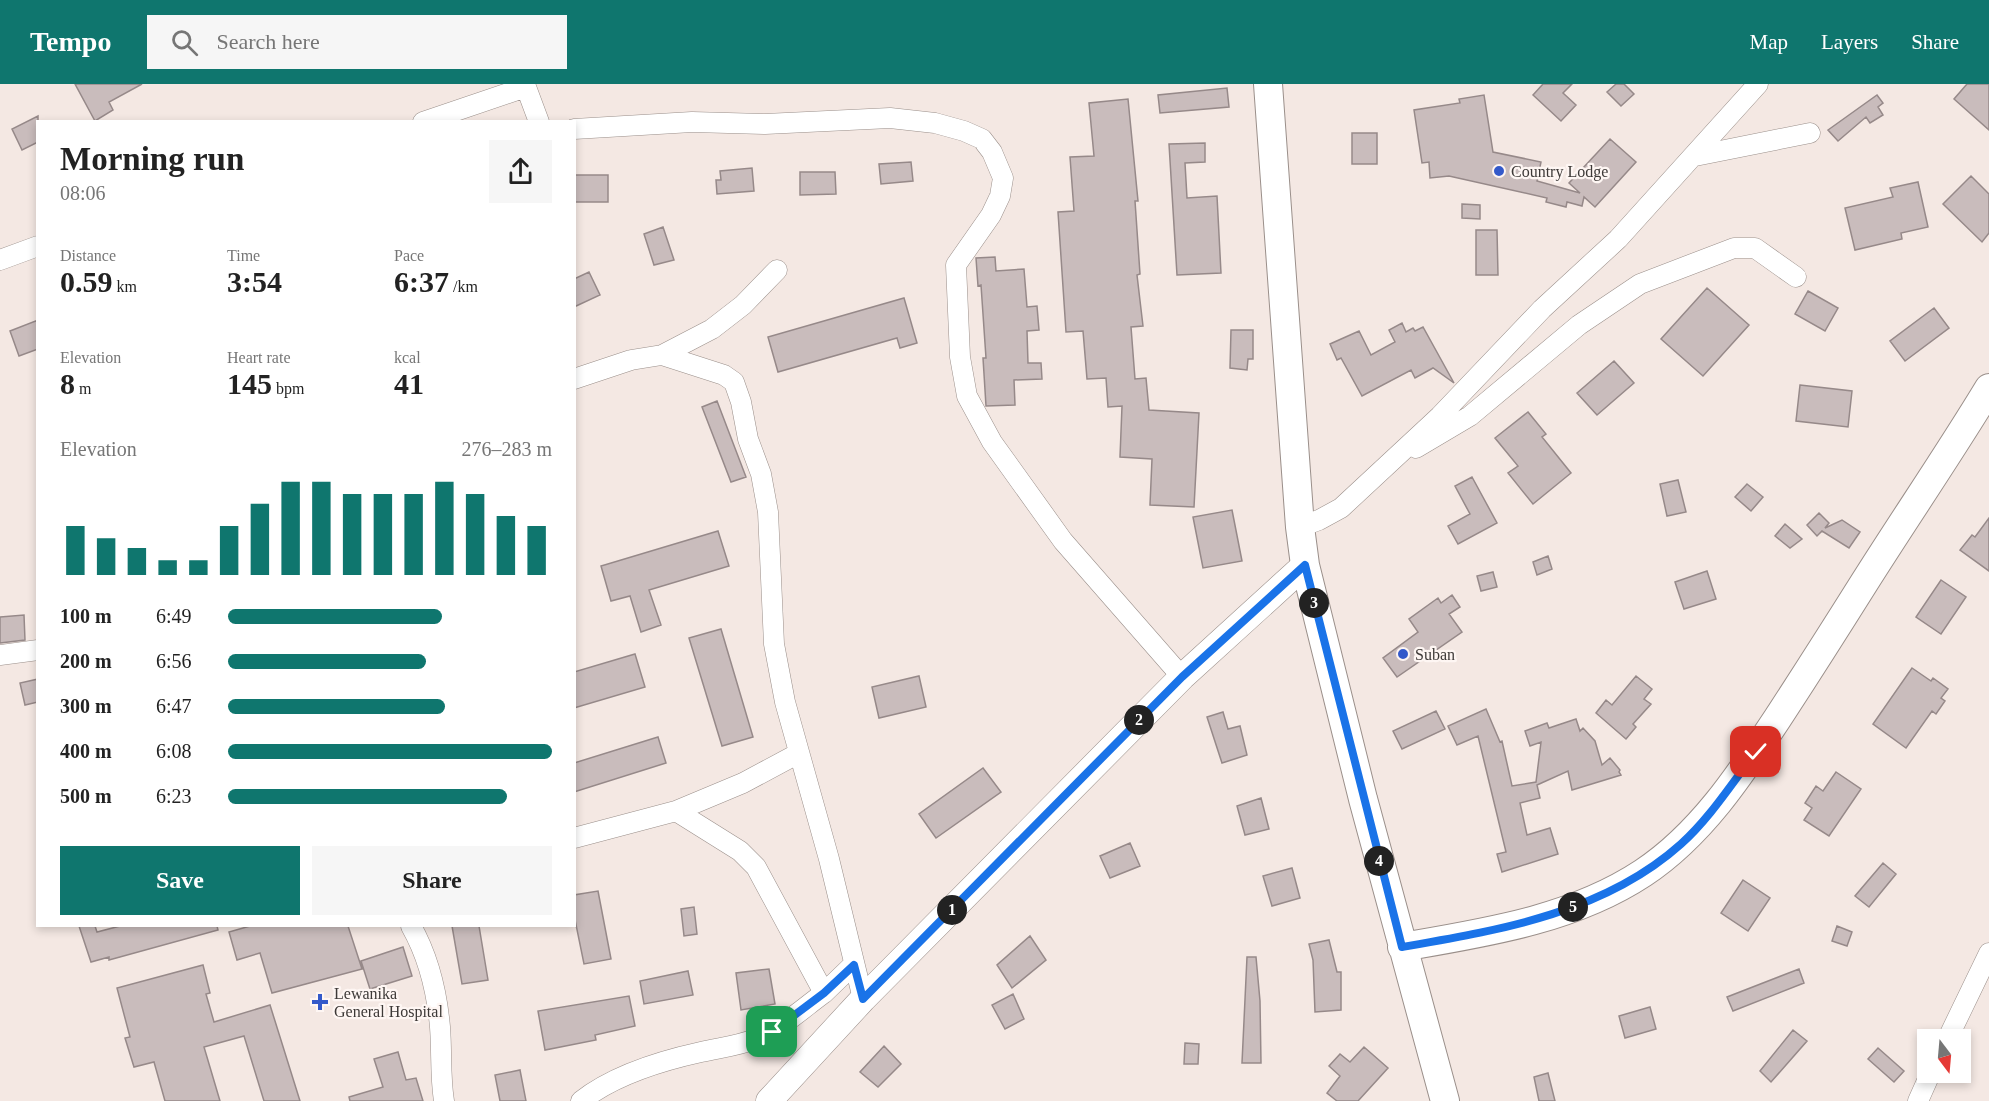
<!DOCTYPE html>
<html lang="en">
<head>
<meta charset="utf-8">
<style>
  body { margin:0; font-family:Georgia,serif; background:#f6f6f6; color:#222; height:100vh; display:flex; flex-direction:column; font-size:22px; white-space:nowrap }
  * { box-sizing:border-box; margin:0 }
  p { font-size:20px; color:#767676 }
  .icon { flex:none; width:33px; height:33px; fill:none; stroke:currentColor; stroke-width:2; stroke-linecap:round; stroke-linejoin:round }
  .map { position:relative; flex:1; overflow:hidden }
  .drawer { position:absolute; left:36px; top:36px; width:540px; height:807px; display:flex; flex-direction:column; background:#fff; border-radius:0px; box-shadow:0 3px 9px #0003 }
  .drawer>* { flex:none }
  .needle { width:39px; rotate:164deg }
  .tools { position:absolute; left:1917px; top:945px; display:grid; gap:12px }
  .tools a { display:grid; place-items:center; width:54px; height:54px; border-radius:0px; background:#fff; box-shadow:0 3px 9px #0003; font-size:30px }
  .pin { position:absolute; display:grid; place-items:center; width:51px; height:51px; color:#fff; margin:-26px; border-radius:12px; box-shadow:0 3px 9px #0006 }
  .km { position:absolute; width:30px; height:30px; margin:-15px; border-radius:50%; background:#222; color:#fff; font-size:16px; line-height:30px; text-align:center }
  .round { display:grid; place-items:center; flex:none; width:63px; height:63px; border-radius:0px; background:#f6f6f6 }
  .head { display:flex; align-items:center; justify-content:space-between; height:102px; padding:0 24px }
  h1 { font-size:33px; font-weight:700; line-height:45px }
  .figures { display:grid; grid-template-columns:repeat(3,1fr); gap:9px; height:102px; padding:6px 24px }
  .figures div { display:grid; align-content:center }
  .figures b { font-size:30px; font-weight:700 }
  .figures small { font-size:16px; font-weight:400 }
  .figures p { font-size:16px }
  .chart { height:168px; padding:12px 24px }
  .chart p { display:flex; justify-content:space-between }
  .chart svg { width:100%; height:108px; margin-top:6px; stroke:#0f766e; stroke-width:6 }
  .action { display:flex; gap:12px; margin-top:auto; padding:12px 24px }
  .action a { flex:1; height:69px; border-radius:0px; background:#0f766e; color:#fff; font-size:24px; font-weight:700; line-height:69px; text-align:center }
  .action a+a { background:#f6f6f6; color:#222 }
  ul { padding:0 24px; list-style:none; font-size:20px }
  li { display:grid; grid-template-columns:96px 72px 1fr; align-items:center; height:45px }
  li i { height:15px; border-radius:8px; background:#0f766e }
  header { display:flex; align-items:center; gap:36px; box-sizing:border-box; height:84px; padding:0 30px; background:#0f766e; color:#fff }
  header strong { font-size:28px }
  nav { display:flex; gap:33px; margin-inline-start:auto; font-size:21px }
  .search { width:420px; height:54px; background:#f6f6f6; display:flex; align-items:center; gap:15px; box-sizing:border-box; padding:0 21px; border-radius:0px; color:#767676; font-size:22px }
  .map>svg:first-child { display:block }
  .building { fill:#c9bcbc; stroke:#968989; stroke-width:1.5 }
  .lines { fill:none; stroke-linecap:round; stroke-linejoin:round }
  .minor-casing { stroke:#9a8f8a; stroke-width:21 }
  .tertiary-casing { stroke:#9a8f8a; stroke-width:27 }
  .secondary-casing { stroke:#9a8f8a; stroke-width:30 }
  .minor { stroke:#fff; stroke-width:20 }
  .tertiary { stroke:#fff; stroke-width:26 }
  .secondary { stroke:#fff; stroke-width:28 }
  .route-casing { stroke:#fff; stroke-width:12 }
  .route { stroke:#1a73e8; stroke-width:8 }
  .poi-dot { fill:#3359ca; stroke:#fef6f3; stroke-width:2 }
  .labels { text-anchor:middle; stroke-width:4.5; stroke-linejoin:round; paint-order:stroke }
  .poi-label { font-size:16px; fill:#3d3937; stroke:#fef6f3; text-anchor:start }
</style>
</head>
<body>
<header>
<strong>Tempo</strong>
<div class="search"><svg class="icon" aria-label="search" viewBox="0 0 24 24"><circle cx="10" cy="10" r="6"/><path d="M15 15l6 6"/></svg>Search here</div>
<nav><a>Map</a><a>Layers</a><a>Share</a></nav>
</header>
<div class="map">
<svg width="1989" height="1017" viewBox="0 0 1989 1017">
  <rect width="100%" height="100%" fill="#f4e8e3"/>
  <path class="building" d="M75 0H142L109 18 113 26 95 37Z
    M1543 0H1572L1563 9 1576 21 1561 37 1533 11Z
    M1616 0H1624L1634 10 1621 22 1607 8Z
    M1967 0H1989V46L1954 15Z
    M1227 4 1229 23 1160 29 1158 11Z
    M1484 11 1493 68 1541 78 1537 97 1580 109 1569 99 1610 55 1636 78 1595 123 1584 113 1582 122 1567 118 1566 123 1546 118 1547 114 1449 92 1430 94 1429 78 1422 79 1414 26 1460 19 1459 15Z
    M1877 11 1883 19 1878 23 1883 31 1870 39 1866 33 1838 57 1828 46Z
    M1128 15 1138 117H1135L1140 190 1137 191 1143 242 1131 243 1135 295 1146 294 1149 326 1199 329 1194 423 1150 421 1152 375 1120 373 1122 322 1108 323 1106 294 1087 295 1083 247 1066 248 1058 128 1074 127 1070 73 1094 72 1089 19Z
    M38 32V58L22 66 12 45Z
    M1352 49H1377V80H1352Z
    M1205 59V78L1185 79 1187 114 1217 112 1221 189 1177 191 1169 60Z
    M911 78 913 97 881 100 879 80Z
    M752 84 754 107 717 110 716 96H721L720 87Z
    M800 88H835L836 110 800 111Z
    M574 91H608V118H574Z
    M1971 92 1989 110V149L1982 158 1943 120Z
    M1918 98 1928 143 1901 149 1902 155 1855 166 1845 124 1893 113 1890 104Z
    M1462 120 1480 121V135L1462 134Z
    M663 143 674 176 654 181 644 150Z
    M1476 146H1497L1498 191H1476Z
    M995 173 996 187 1024 185 1027 223 1037 222 1039 246 1027 247 1028 279H1041L1042 295 1014 296 1015 321 986 322 983 274H986L981 201 978 202 976 174Z
    M589 188 600 211 574 223V195Z
    M1707 204 1749 241 1703 292 1661 255Z
    M1808 207 1838 224 1825 247 1795 230Z
    M904 214 917 259 900 264 897 254 778 288 768 253Z
    M1934 224 1949 244 1905 277 1890 257Z
    M38 236V265L19 272 10 247Z
    M1402 239 1406 248 1413 244 1415 247 1423 243 1454 299 1433 284 1415 294 1411 286 1362 312 1341 274 1337 276 1330 260 1359 247 1371 271 1395 258 1389 246Z
    M1231 246H1253V275H1248L1247 286 1230 284Z
    M1614 277 1634 299 1597 331 1577 309Z
    M1800 301 1852 307 1848 343 1796 337Z
    M717 317 746 393 731 398 702 323Z
    M1528 328 1546 350 1542 353 1571 389 1533 420 1508 389 1518 382 1495 354Z
    M1472 393 1497 439 1458 460 1448 442 1470 430 1455 402Z
    M1678 396 1686 428 1667 432 1660 400Z
    M1747 400 1763 413 1751 427 1735 413Z
    M1232 426 1242 477 1203 484 1193 433Z
    M1819 429 1829 439 1825 444 1842 436 1860 448 1849 464 1822 447 1817 452 1807 441Z
    M1989 434V487L1960 466 1972 451 1975 453Z
    M1785 440 1802 455 1790 464 1775 452Z
    M718 447 729 482 649 506 661 541 641 548 630 512 611 517 601 482Z
    M1548 472 1552 485 1537 491 1533 478Z
    M1707 487 1716 515 1684 525 1675 498Z
    M1493 488 1497 503 1481 507 1477 492Z
    M1941 496 1966 513 1941 550 1916 533Z
    M1452 511 1460 523 1449 530 1462 548 1397 593 1383 574 1418 548 1409 535 1438 514 1441 519Z
    M24 531 25 556 0 559V533Z
    M721 545 753 653 722 662 689 554Z
    M635 570 645 603 574 624V588Z
    M1912 584 1931 597 1933 594 1948 605 1941 614 1945 617 1936 630 1932 627 1906 664 1873 640Z
    M919 592 926 623 879 634 872 603Z
    M1636 592 1652 605 1644 615 1651 620 1633 640 1636 643 1626 655 1596 629 1606 616 1612 621Z
    M38 595V618L25 621 20 599Z
    M1486 625 1500 658 1502 657 1512 702 1536 698 1541 658 1530 662 1525 647 1547 639 1549 644 1576 635 1580 647 1583 644 1595 657 1602 681 1610 674 1620 686 1619 688 1621 691 1572 706 1568 687 1537 701 1540 714 1520 719 1527 751 1550 744 1558 770 1502 788 1497 770 1506 768 1478 652 1457 661 1448 642Z
    M1436 627 1445 645 1402 665 1393 647Z
    M1223 628 1228 645 1240 642 1247 671 1222 679 1207 633Z
    M658 653 666 679 574 708V679Z
    M983 684 1001 708 936 754 919 730Z
    M1836 688 1861 705 1829 752 1804 736 1812 724 1805 719 1816 702 1823 707Z
    M1261 714 1269 745 1245 751 1237 722Z
    M1130 759 1140 782 1110 794 1100 772Z
    M1883 779 1896 790 1869 823 1855 812Z
    M1292 784 1300 814 1272 822 1263 792Z
    M1743 796 1770 814 1748 847 1721 829Z
    M598 807 611 875 584 880 574 831V811Z
    M694 823 697 850 684 852 681 825Z
    M79 842H95L97 848 120 842H217L218 846 109 876V873L91 878Z
    M250 842H348L362 885 272 909 260 869 237 876 229 848Z
    M452 842H479L488 896 462 900Z
    M1837 842 1852 848 1847 862 1832 857Z
    M1030 852 1046 876 1012 904 997 881Z
    M1329 856 1337 888H1341V926L1315 928 1313 876 1309 860Z
    M403 863 412 892 370 905 361 877Z
    M1247 873H1256L1260 917 1261 979H1242Z
    M203 881 210 909 206 910 214 938 270 921 300 1017H264L244 952 204 963 220 1017H165L154 978 134 983 125 954 130 953 117 904Z
    M769 885 775 920 741 926 736 889Z
    M1799 885 1804 899 1733 927 1727 913Z
    M688 887 693 911 644 920 640 897Z
    M1013 910 1024 935 1005 945 992 921Z
    M629 912 635 942 595 951 596 956 545 966 538 927Z
    M1650 923 1656 945 1625 954 1619 932Z
    M1793 946 1807 957 1771 998 1760 987Z
    M1185 959 1199 960 1198 980H1184Z
    M884 962 901 980 878 1003 860 988Z
    M1364 963 1388 984 1358 1017H1337L1327 1009 1340 992 1329 982 1340 970 1350 978Z
    M1878 964 1904 987 1894 998 1868 975Z
    M398 968 406 996 416 994 423 1017H350L349 1013 383 1003 374 975Z
    M520 986 526 1017H500L495 991Z
    M1548 989 1555 1017H1539L1534 993Z"/>
  <g class="lines">
    <g class="minor-casing">
      <path id="minor" d="M423 38 526 3 539 38
        M574 45 692 38 765 40 890 34 935 39 964 47 982 55 992 68 1003 94 1000 112 991 131 956 181 960 273 967 312 992 358 1063 457 1182 593
        M1695 72 1810 49
        M0 176 38 162
        M662 271 724 291 734 298 741 318 748 355 761 390 768 428 774 560 785 618 829 775 863 915
        M574 295 631 276 662 271 712 245 743 221 777 186
        M1416 364 1470 332 1579 241 1640 200 1734 164H1755L1796 193
        M1300 443 1319 436 1341 424 1440 332 1542 225 1618 155 1758 0
        M0 571 38 566
        M676 727 740 767 756 783 824 909 853 881
        M574 754 676 727 743 699 799 669
        M411 842C428 872 437 909 440 943 442 968 440 992 444 1017
        M1947 956 1989 869
        M581 1017C614 991 660 977 701 968 718 964 738 962 755 955 781 945 802 925 824 909
        M1918 1017 1931 988"/>
    </g>
    <g class="tertiary-casing">
      <path id="tertiary" d="M769 1017 863 915 1182 593 1305 481"/>
    </g>
    <g class="secondary-casing">
      <path id="secondary" d="M1268 0 1300 443 1305 481 1363 715 1445 1017
        M1402 863C1483 849 1572 836 1643 789 1702 750 1742 688 1781 629 1809 586 1837 542 1864 499 1905 434 1949 370 1989 304"/>
    </g>
    <use href="#minor" class="minor"/>
    <use href="#tertiary" class="tertiary"/>
    <use href="#secondary" class="secondary"/>
  </g>
  <g class="lines">
    <g class="route-casing">
      <path id="route" d="M772 948 824 909 854 881 863 915 1182 593 1305 481 1402 863C1500 846 1604 829 1681 760 1710 734 1732 699 1756 668"/>
    </g>
    <use href="#route" class="route"/>
  </g>
  <g class="poi-dot">
    <circle cx="1499" cy="87" r="6"/>
    <circle cx="1403" cy="570" r="6"/>
    <path d="M317 909h6v6h6v6h-6v6h-6v-6h-6v-6h6z"/>
  </g>
  <g class="labels">
    <g class="poi-label">
      <text x="1511" y="93">Country Lodge</text>
      <text x="1415" y="576">Suban</text>
      <text x="334" y="915">Lewanika<tspan x="334" dy="18">General Hospital</tspan></text>
    </g>
  </g>
</svg>
<div class="tools">
<a><svg class="needle" viewBox="-14 -14 28 28"><path d="M0-13l5 13h-10z" fill="#e53935"/><path d="M0 13l5-13h-10z" fill="#767676"/></svg></a>
</div>
<div class="pin" style="left:772px;top:948px;background:#1e9e55"><svg class="icon" aria-label="arrive" viewBox="0 0 24 24"><path d="M6 21V4h12l-3 4 3 4H6"/></svg></div>
<div class="pin" style="left:1756px;top:668px;background:#d93025"><svg class="icon" aria-label="check" viewBox="0 0 24 24"><path d="M5 12l5 5 9-10"/></svg></div>
<b class="km" style="left:952px;top:826px">1</b>
<b class="km" style="left:1139px;top:636px">2</b>
<b class="km" style="left:1314px;top:519px">3</b>
<b class="km" style="left:1379px;top:777px">4</b>
<b class="km" style="left:1573px;top:823px">5</b>
<section class="drawer">
<div class="head"><div><h1>Morning run</h1><p>08:06</p></div><a class="round"><svg class="icon" aria-label="share" viewBox="0 0 24 24"><path d="M12 15V3M7 8l5-5 5 5M5 13v7h14v-7"/></svg></a></div>
<div class="figures">
<div><p>Distance</p><b>0.59<small> km</small></b></div>
<div><p>Time</p><b>3:54</b></div>
<div><p>Pace</p><b>6:37<small> /km</small></b></div>
</div>
<div class="figures">
<div><p>Elevation</p><b>8<small> m</small></b></div>
<div><p>Heart rate</p><b>145<small> bpm</small></b></div>
<div><p>kcal</p><b>41</b></div>
</div>
<div class="chart"><p><span>Elevation</span>276–283 m</p>
<svg viewBox="0 0 160 44" preserveAspectRatio="none"><path d="M5 44V24M15 44V29M25 44V33M35 44V38M45 44V38M55 44V24M65 44V15M75 44V6M85 44V6M95 44V11M105 44V11M115 44V11M125 44V6M135 44V11M145 44V20M155 44V24"/></svg>
</div>
<ul>
<li><b>100 m</b>6:49<i style="width:66%"></i></li>
<li><b>200 m</b>6:56<i style="width:61%"></i></li>
<li><b>300 m</b>6:47<i style="width:67%"></i></li>
<li><b>400 m</b>6:08<i style="width:100%"></i></li>
<li><b>500 m</b>6:23<i style="width:86%"></i></li>
</ul>
<div class="action"><a>Save</a><a>Share</a></div>
</section>
</div>
</body>
</html>
